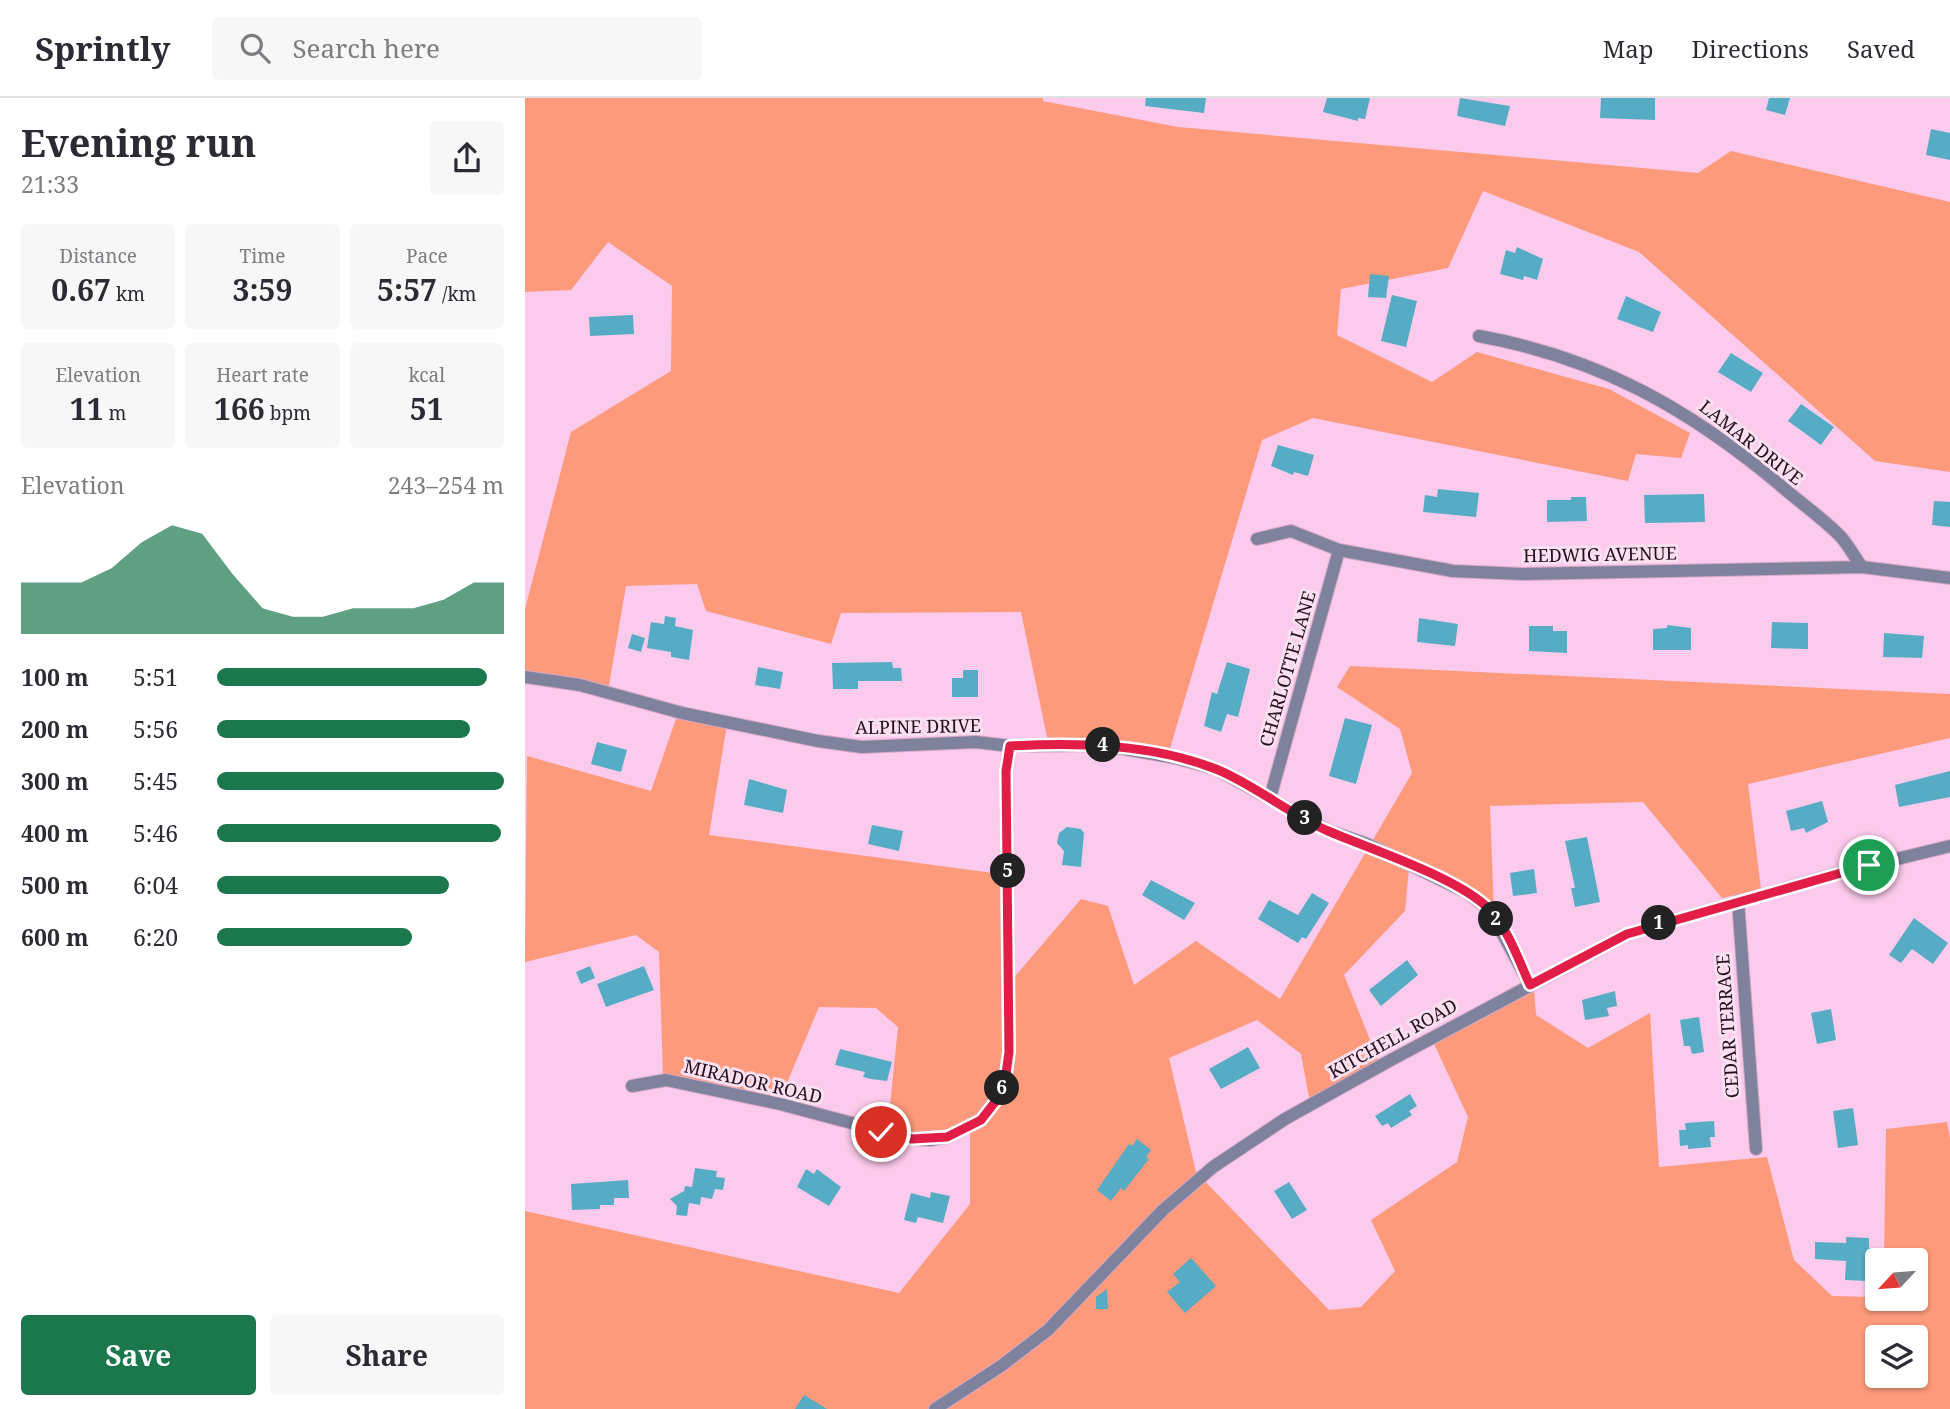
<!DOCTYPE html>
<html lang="en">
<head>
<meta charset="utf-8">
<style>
  body { margin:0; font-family:"Noto Serif",serif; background:#f7f7f7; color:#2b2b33; height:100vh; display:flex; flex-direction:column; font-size:26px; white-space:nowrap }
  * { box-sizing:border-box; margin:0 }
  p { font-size:23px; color:#7c7c81 }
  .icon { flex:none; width:38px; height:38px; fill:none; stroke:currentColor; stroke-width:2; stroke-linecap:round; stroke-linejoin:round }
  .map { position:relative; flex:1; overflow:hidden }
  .details { display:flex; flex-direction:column; background:#fff; width:525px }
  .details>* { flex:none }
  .needle { width:46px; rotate:244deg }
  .controls { position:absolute; left:1340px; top:1150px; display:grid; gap:14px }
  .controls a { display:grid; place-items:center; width:63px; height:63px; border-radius:7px; background:#fff; box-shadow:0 2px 5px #0004; font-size:35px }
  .pin { position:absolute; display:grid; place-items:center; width:60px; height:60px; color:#fff; margin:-30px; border:4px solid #fff; border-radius:50%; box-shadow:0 2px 7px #0007 }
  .km { position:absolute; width:35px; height:35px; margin:-18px; border-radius:50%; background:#222; color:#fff; font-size:19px; line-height:35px; text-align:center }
  .round { display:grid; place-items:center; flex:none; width:74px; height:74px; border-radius:7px; background:#f7f7f7 }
  .head { display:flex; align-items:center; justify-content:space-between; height:119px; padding:0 21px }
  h1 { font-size:38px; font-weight:700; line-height:52px }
  .figures { display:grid; grid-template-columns:repeat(3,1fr); gap:10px; height:119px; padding:7px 21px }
  .figures div { display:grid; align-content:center; border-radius:7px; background:#f7f7f7; text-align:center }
  .figures b { font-size:30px; font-weight:700 }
  .figures small { font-size:19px; font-weight:400 }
  .figures p { font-size:19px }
  .chart { height:196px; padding:14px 21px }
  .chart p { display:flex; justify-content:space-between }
  .chart svg { width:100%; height:126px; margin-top:7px; fill:#1b784d; opacity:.7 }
  .cta { display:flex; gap:14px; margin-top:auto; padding:14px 21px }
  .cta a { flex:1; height:80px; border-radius:7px; background:#1b784d; color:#fff; font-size:28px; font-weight:700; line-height:80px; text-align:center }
  .cta a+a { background:#f7f7f7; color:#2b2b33 }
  ul { padding:0 21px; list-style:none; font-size:23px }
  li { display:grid; grid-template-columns:112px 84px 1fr; align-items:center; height:52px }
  li i { height:18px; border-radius:9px; background:#1b784d }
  header { display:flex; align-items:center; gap:42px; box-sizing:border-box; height:98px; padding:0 35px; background:#fff; border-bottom:2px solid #e1e1e2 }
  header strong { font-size:33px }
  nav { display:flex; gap:38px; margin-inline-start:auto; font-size:24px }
  .search { width:490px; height:63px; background:#f7f7f7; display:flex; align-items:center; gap:18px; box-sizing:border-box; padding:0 24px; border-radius:7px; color:#7c7c81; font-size:26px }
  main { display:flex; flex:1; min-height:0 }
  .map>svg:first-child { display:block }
  .green { fill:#fc9a7b; fill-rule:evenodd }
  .building { fill:#56acc4 }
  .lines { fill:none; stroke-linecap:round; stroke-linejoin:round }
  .minor-casing { stroke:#d5a8c7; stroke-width:14 }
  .minor { stroke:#7e829c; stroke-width:12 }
  .route-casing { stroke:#fff; stroke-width:14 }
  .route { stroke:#e11d48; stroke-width:9 }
  .labels { text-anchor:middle; stroke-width:6; stroke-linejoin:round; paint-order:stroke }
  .street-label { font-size:18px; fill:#240f1e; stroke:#fae0f1 }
</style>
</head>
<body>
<header>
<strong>Sprintly</strong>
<div class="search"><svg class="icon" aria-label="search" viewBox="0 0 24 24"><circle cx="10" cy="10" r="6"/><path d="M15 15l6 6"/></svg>Search here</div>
<nav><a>Map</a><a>Directions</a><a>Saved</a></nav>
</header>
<main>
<section class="details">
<div class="head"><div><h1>Evening run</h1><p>21:33</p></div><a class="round"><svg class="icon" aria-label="share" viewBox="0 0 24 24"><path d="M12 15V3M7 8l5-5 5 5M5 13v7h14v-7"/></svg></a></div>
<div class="figures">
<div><p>Distance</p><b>0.67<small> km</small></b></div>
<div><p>Time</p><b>3:59</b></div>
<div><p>Pace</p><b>5:57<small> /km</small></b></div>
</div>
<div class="figures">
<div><p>Elevation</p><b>11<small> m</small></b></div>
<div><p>Heart rate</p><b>166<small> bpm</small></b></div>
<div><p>kcal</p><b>51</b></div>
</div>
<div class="chart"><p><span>Elevation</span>243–254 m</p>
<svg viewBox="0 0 160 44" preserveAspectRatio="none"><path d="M0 44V26L10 26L20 26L30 21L40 12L50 6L60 9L70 23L80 35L90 38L100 38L110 35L120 35L130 35L140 32L150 26L160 26V44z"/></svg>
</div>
<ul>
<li><b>100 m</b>5:51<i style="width:94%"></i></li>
<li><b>200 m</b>5:56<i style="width:88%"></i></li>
<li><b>300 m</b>5:45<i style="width:100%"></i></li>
<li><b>400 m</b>5:46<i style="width:99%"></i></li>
<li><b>500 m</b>6:04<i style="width:81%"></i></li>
<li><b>600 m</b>6:20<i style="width:68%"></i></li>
</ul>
<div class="cta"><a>Save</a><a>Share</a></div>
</section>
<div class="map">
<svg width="1425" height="1311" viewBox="0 0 1425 1311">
  <rect width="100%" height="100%" fill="#fccaec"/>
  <path class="green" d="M0 0H518V3L653 29 1173 75 1206 53 1425 104V374L1350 363 1114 154 958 93 923 170 816 191 812 237 907 284 952 254 1084 291 1165 335 1156 360 1111 356 1103 383 788 320 737 342 643 657 523 644 496 514 316 515 306 546 181 513 172 486 101 488 83 593 0 575V511L46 334 146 273 147 188 83 144 46 192 0 194Z
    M825 568 1425 596V640L1223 686 1236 791 1197 800 1118 704 965 708 969 816 884 770 880 813 819 877 854 964 785 1005 776 956 732 922 644 960 671 1074 804 1212 836 1209 870 1173 846 1122 932 1064 943 1019 904 935 1008 878 1011 917 1063 950 1125 915 1134 1069 1242 1059 1269 1162 1307 1198 1391 1200V1162H1359L1361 1031 1422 1024 1425 1040V1311H0V1113L374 1195 445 1106V1029L362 1037 373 929 351 910 294 909 253 1006 138 977 134 854 111 837 0 864 2 658 126 693 153 615 202 626 184 737 483 777 481 889 556 801 583 808 609 887 671 843 755 901 887 675 875 631 812 589ZM1353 1239H1391V1278H1353Z"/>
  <path class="building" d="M621 0H681L679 15 620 8Z
    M802 0H845L840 21 833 20V23L798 14Z
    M935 0 985 8 980 28 932 18Z
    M1076 0H1130V22L1075 20Z
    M1244 0H1265L1260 17 1241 12Z
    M1406 31 1425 35V62L1401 57Z
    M992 149 1018 161 1012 182 999 178 998 182 975 176 981 152 990 155Z
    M845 176 864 178 861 200 843 199Z
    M867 197 892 203 881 249 856 243Z
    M1101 198 1136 214 1128 234 1092 221Z
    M108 217 109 236 65 238 64 219Z
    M1206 255 1238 275 1226 294 1193 274Z
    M1276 306 1309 329 1296 347 1263 323Z
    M753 347 789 357 783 378 769 374 768 377 746 368Z
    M913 391 954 395 951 419 898 414 900 397 912 399Z
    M1179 396 1180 424 1120 425 1119 397Z
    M1046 399H1061L1062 423 1022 424V402H1046Z
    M1409 403 1425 404V429L1407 427Z
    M140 518 151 520 150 528 168 532 164 562 146 559V554L122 550 126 524 139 526Z
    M894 520 933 526 930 548 892 544Z
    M1247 524 1283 525V551L1246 550Z
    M1142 527 1166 530V552H1128V531L1142 530Z
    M1004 528H1028V533H1042V555L1004 553Z
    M1359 535 1399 538 1397 560 1358 559Z
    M107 536 120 540 116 554 103 550Z
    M367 564 368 570H376L377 583H333V591H308L307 565Z
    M702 564 725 571 713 619 702 616 696 634 679 628 687 594 692 596Z
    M233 569 258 574 255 591 230 587Z
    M438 572H453V599H427V580H438Z
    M820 620 847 627 831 686 804 678Z
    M72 644 102 652 96 674 66 666Z
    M1425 673V699L1374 709 1370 687Z
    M224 681 262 692 258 715 219 707Z
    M1297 703 1303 724 1281 735 1279 730 1266 733 1261 713Z
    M347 727 378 733 374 753 343 746Z
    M542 729 556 731 559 735 556 769 537 767 539 753 532 745 534 735Z
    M1062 739 1075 804 1050 809 1046 790H1050L1040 743Z
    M1009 771 1012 795 988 798 985 775Z
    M626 782 670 805 659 822 617 797Z
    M787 795 804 805 781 841 777 839 773 845 733 821 744 802 773 817Z
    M1389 820 1423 845 1408 866 1387 851 1376 865 1364 857Z
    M882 862 893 877 856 908 844 892Z
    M65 868 70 880 56 886 51 874Z
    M119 868 129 892 81 909 72 886Z
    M1090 893 1092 908 1082 910 1084 918 1060 922 1057 902Z
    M1306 911 1311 942 1292 946 1286 915Z
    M1174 919 1179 954 1167 956 1165 948H1159L1155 922Z
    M723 949 735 970 696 991 684 971Z
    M315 951 367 964 362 983 346 981 338 979 340 974 310 967Z
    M885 996 892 1008 884 1013 887 1017 866 1030 863 1025 857 1028 850 1018Z
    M1328 1010 1333 1047 1313 1050 1308 1013Z
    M1189 1023 1190 1039H1185L1186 1049 1163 1051V1047L1155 1048 1154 1032H1161L1160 1025Z
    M612 1041 626 1052 621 1059 624 1061 599 1093 596 1090 586 1103 572 1092 604 1046 607 1048Z
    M170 1070 192 1073 191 1079 200 1080 198 1092 190 1091 187 1101 176 1099 175 1107 164 1105 162 1118 151 1117 152 1108 145 1101 159 1093 160 1088 167 1089Z
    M281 1071 289 1076 292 1071 316 1089 304 1108 272 1089Z
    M103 1082 104 1100H89V1107H75V1111L47 1112 46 1086Z
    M764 1084 782 1112 767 1121 749 1093Z
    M406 1094 425 1098 418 1125 393 1119 391 1125 379 1122 386 1095 405 1100Z
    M1321 1139 1344 1140V1150H1350L1349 1169H1343L1342 1183 1320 1182 1321 1163 1290 1161V1144L1321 1145Z
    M666 1160 691 1188 660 1215 642 1194 655 1184 648 1176Z
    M582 1191 583 1211H571V1199Z
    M279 1297 302 1311H270Z"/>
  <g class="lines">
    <g class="minor-casing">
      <path id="minor" d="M954 238C1074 260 1163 310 1255 387 1274 404 1298 420 1316 439 1324 448 1330 460 1337 469
        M732 441 766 433 814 452 928 473 997 476 1337 469 1425 480
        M0 579 55 587 157 615 293 643 337 649 451 644 485 648 577 647 651 660 691 671 802 732 842 746 941 794 965 812 1005 887
        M745 700 814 452
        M1213 803 1231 1051
        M107 988 141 982 255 1006 387 1041 405 1042 422 1039 456 1022 473 999 481 976 484 954 481 673 485 648
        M410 1311 476 1268 523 1232 638 1112 688 1069 760 1021 864 963 1102 836 1314 775 1425 748"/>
    </g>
    <use href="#minor" class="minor"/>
  </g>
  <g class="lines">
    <g class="route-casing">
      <path id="route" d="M356 1034 387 1041 422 1039 456 1022 474 999 481 976 484 954 481 673 485 648C553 644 627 646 691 671 730 687 764 716 803 733 845 751 935 780 965 812 983 831 994 863 1005 887L1102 836 1344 767"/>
    </g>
    <use href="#route" class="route"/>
  </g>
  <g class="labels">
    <g class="street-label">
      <text transform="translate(1226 345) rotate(38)" y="6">LAMAR DRIVE</text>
      <text transform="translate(1075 457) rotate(-1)" y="6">HEDWIG AVENUE</text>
      <text transform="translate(763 571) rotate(-74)" y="6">CHARLOTTE LANE</text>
      <text transform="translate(393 629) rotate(-1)" y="6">ALPINE DRIVE</text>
      <text transform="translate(1203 928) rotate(-94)" y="6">CEDAR TERRACE</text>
      <text transform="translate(868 941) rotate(-29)" y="6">KITCHELL ROAD</text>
      <text transform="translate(228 984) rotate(13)" y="6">MIRADOR ROAD</text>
    </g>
  </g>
</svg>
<div class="controls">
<a><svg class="needle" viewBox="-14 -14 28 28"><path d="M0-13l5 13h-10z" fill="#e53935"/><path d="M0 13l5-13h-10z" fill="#7c7c81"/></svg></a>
<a><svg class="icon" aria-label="layers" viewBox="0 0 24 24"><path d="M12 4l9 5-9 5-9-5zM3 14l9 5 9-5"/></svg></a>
</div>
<div class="pin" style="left:1344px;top:767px;background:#1e9e55"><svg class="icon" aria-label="arrive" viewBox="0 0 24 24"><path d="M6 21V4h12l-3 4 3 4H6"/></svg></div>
<div class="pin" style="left:356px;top:1034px;background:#d93025"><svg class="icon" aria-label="check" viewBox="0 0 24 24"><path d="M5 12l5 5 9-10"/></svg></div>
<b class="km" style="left:1134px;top:825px">1</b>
<b class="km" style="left:971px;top:821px">2</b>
<b class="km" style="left:780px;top:720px">3</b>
<b class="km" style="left:578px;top:647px">4</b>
<b class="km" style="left:483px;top:773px">5</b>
<b class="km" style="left:477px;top:990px">6</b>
</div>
</main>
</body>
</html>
